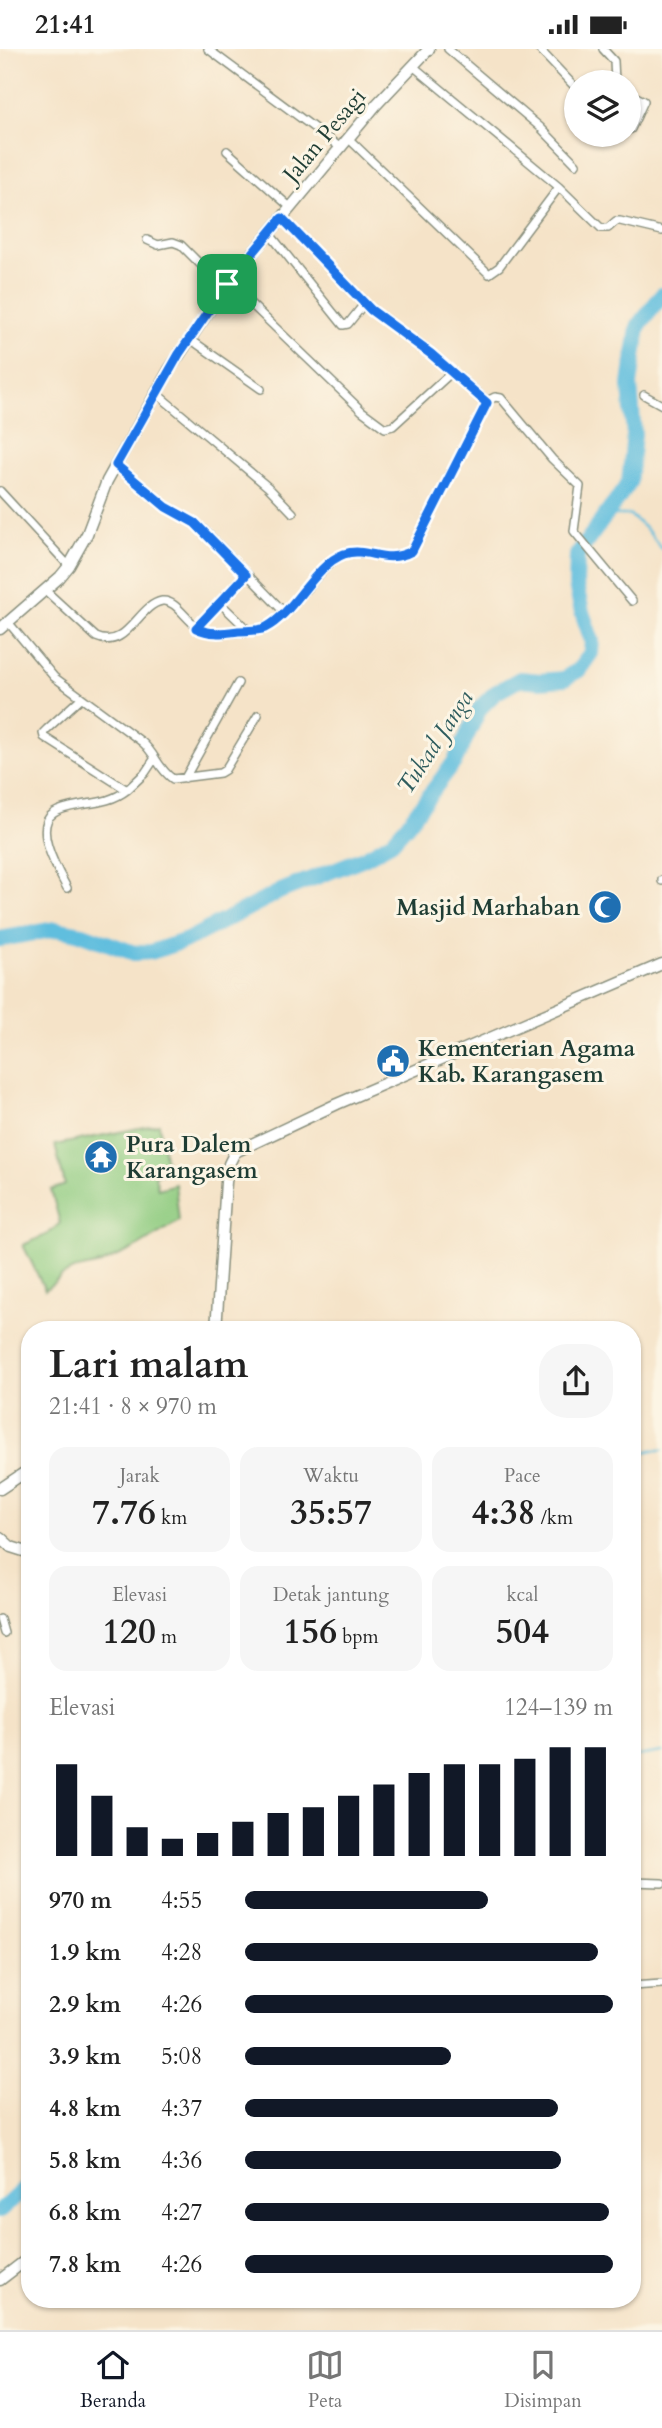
<!DOCTYPE html>
<html lang="id">
<head>
<meta charset="utf-8">
<style>
  body { margin:0; font-family:Cardo,serif; background:#f6f6f6; color:#222; height:100vh; display:flex; flex-direction:column; font-size:26px; white-space:nowrap }
  * { box-sizing:border-box; margin:0 }
  p { font-size:23px; color:#767676 }
  .icon { flex:none; width:38px; height:38px; fill:none; stroke:currentColor; stroke-width:2; stroke-linecap:round; stroke-linejoin:round }
  .map { position:relative; flex:1; overflow:hidden }
  .drawer { position:absolute; left:21px; top:1272px; width:620px; height:987px; display:flex; flex-direction:column; background:#fff; border-radius:28px; box-shadow:0 2px 5px #0004 }
  .drawer>* { flex:none }
  .tools { position:absolute; left:564px; top:21px; display:grid; gap:14px }
  .tools a { display:grid; place-items:center; width:77px; height:77px; border-radius:50%; background:#fff; box-shadow:0 2px 5px #0004; font-size:35px }
  .pin { position:absolute; display:grid; place-items:center; width:60px; height:60px; color:#fff; margin:-30px; border-radius:14px; box-shadow:0 4px 10px #0006 }
  .round { display:grid; place-items:center; flex:none; width:74px; height:74px; border-radius:28px; background:#f6f6f6 }
  .summary { display:flex; align-items:center; justify-content:space-between; height:119px; padding:0 28px }
  h1 { font-size:38px; font-weight:700; line-height:52px }
  .figures { display:grid; grid-template-columns:repeat(3,1fr); gap:10px; height:119px; padding:7px 28px }
  .figures div { display:grid; align-content:center; border-radius:18px; background:#f6f6f6; text-align:center }
  .figures b { font-size:35px; font-weight:700 }
  .figures small { font-size:19px; font-weight:400 }
  .figures p { font-size:19px }
  .chart { height:196px; padding:14px 28px }
  .chart p { display:flex; justify-content:space-between }
  .chart svg { width:100%; height:126px; margin-top:7px; stroke:#111827; stroke-width:6 }
  ul { padding:0 28px; list-style:none; font-size:23px }
  li { display:grid; grid-template-columns:112px 84px 1fr; align-items:center; height:52px }
  li i { height:18px; border-radius:9px; background:#111827 }
  .status { display:flex; justify-content:space-between; align-items:center; height:49px; padding:0 35px; background:#fff; direction:ltr }
  .status svg { height:19px; fill:currentColor }
  .tabs { display:flex; justify-content:space-around; align-items:center; height:98px; border-top:2px solid #e0e0e0; background:#fff; font-size:19px; color:#767676 }
  .tabs a { display:grid; justify-items:center; gap:4px }
  .tabs .on { color:#111827 }
  .map>svg:first-child { display:block }
  .green { fill:#90cc81; stroke:#58845a; stroke-width:2 }
  .lines { fill:none; stroke-linecap:round; stroke-linejoin:round }
  .stream { stroke:#60bede; stroke-width:2.5 }
  .river { stroke:#60bede; stroke-width:16 }
  .street-casing { stroke:#8a907e; stroke-width:10 }
  .secondary-casing { stroke:#8a907e; stroke-width:13 }
  .street { stroke:#fff; stroke-width:7 }
  .secondary { stroke:#fff; stroke-width:10 }
  .route-casing { stroke:#fff; stroke-width:14 }
  .route { stroke:#1a73e8; stroke-width:9 }
  .labels { text-anchor:middle; stroke-width:6; stroke-linejoin:round; paint-order:stroke }
  .street-label { font-size:23px; fill:#1f3d34; stroke:#fcf5e5 }
  .poi-label { font-size:23px; font-weight:bold; fill:#1f3d34; stroke:#fcf5e5; text-anchor:start }
  .water-label { font-size:24px; font-style:italic; fill:#2f5d5e; stroke:#fcf5e5 }
</style>
</head>
<body>
<div class="status"><b>21:41</b><svg viewBox="0 0 49 12"><path d="M0 12V9h3v3zM5 12V6h3v6zM10 12V3h3v9zM15 12V0h3v12zM26 1h20v11H26zM47 4h2v5h-2z"/></svg></div>
<div class="map">
<svg width="662" height="2281" viewBox="0 0 662 2281">
  <rect width="100%" height="100%" fill="#fcf5e5"/>
  <filter id="ink" filterUnits="userSpaceOnUse"><feTurbulence type="fractalNoise" baseFrequency=".0143" numOctaves="2"/><feDisplacementMap in="SourceGraphic" scale="14" xChannelSelector="R" yChannelSelector="G"/><feConvolveMatrix kernelMatrix="1 2 1 2 8 2 1 2 1" color-interpolation-filters="sRGB"/></filter>
  <filter id="wash" filterUnits="userSpaceOnUse"><feTurbulence type="fractalNoise" baseFrequency=".00686" numOctaves="4" result="noise"/><feDisplacementMap in="SourceGraphic" scale="28" xChannelSelector="R" yChannelSelector="G"/><feGaussianBlur stdDeviation="1.57" result="paint"/><feColorMatrix in="noise" values="0 0 0 0 0 0 0 0 0 0 0 0 0 0 0 0 0 1.4 0 .05"/><feComposite in="paint" operator="in"/></filter>
  <g filter="url(#wash)">
    <rect width="100%" height="100%" fill="#f5e3c8"/>
    <path class="green" d="M159 1075 167 1119 155 1127 158 1140 175 1135 179 1172 133 1200 101 1215 73 1221 63 1226 45 1241 23 1196 48 1185 60 1174 51 1141 65 1136 55 1096Z"/>
    <g class="lines">
      <path class="stream" d="M605 466H630L647 481 662 500
        M632 1461 637 1454C632 1438 633 1419 641 1404L652 1401H662
        M632 1708 662 1703"/>
      <path class="river" d="M0 890 56 880 83 885 134 904 151 903 187 891 281 842 364 809 392 793 407 776 455 712 480 659 495 644 520 630 540 632 563 630 579 621 591 604 592 592 582 563 576 536 577 506 629 434 634 386 630 336 638 278 662 246
        M0 2162 30 2134"/>
    </g>
  </g>
  <g filter="url(#ink)">
    <g class="lines">
      <g class="street-casing">
        <path id="street" d="M208 0 341 99
          M448 0 540 78 576 115
          M539 0 576 39
          M603 0 614 12 615 33
          M413 17 559 138 601 179H608L616 172H620L662 182
          M628 44 644 52 631 80 628 81
          M349 90 489 225 499 218 559 138
          M227 102 290 158
          M282 169 371 261 431 305 487 352 495 348 501 349 552 410 580 437 574 482 632 552
          M269 184 343 276 348 275 364 255
          M147 191 158 196 173 193 181 196 202 217 251 255 362 362 385 379 393 377 451 324
          M190 290 261 340
          M156 344 268 438 293 464
          M644 346 662 356
          M116 416 166 458 191 471 203 480 284 563
          M0 442 69 517
          M45 541 96 588C127 602 138 556 162 552 180 550 190 584 214 584 229 584 248 584 262 580 286 573 315 522 340 507 361 495 385 517 412 502L487 352
          M219 553 246 526
          M8 573 54 628 142 693C155 704 159 721 173 730L220 724 225 721 258 666
          M196 579 219 553 249 582
          M185 729 238 634
          M127 741 145 724 155 709
          M662 831V832
          M67 839C58 822 32 778 54 764 63 758 76 757 86 755 101 753 114 751 127 741L44 688 43 684 47 680 81 649
          M0 1570 4 1584
          M632 1833 662 1834
          M632 1937 662 1935"/>
      </g>
      <g class="secondary-casing">
        <path id="secondary" d="M0 580 60 528 69 517 87 485 107 432 169 321 227 235 376 56 429 0
          M216 1281 226 1133 229 1115 235 1103 337 1055 662 915
          M0 1440 30 1420
          M0 1488 11 1498 30 1504
          M0 2231 30 2208"/>
      </g>
      <use href="#street" class="street"/>
      <use href="#secondary" class="secondary"/>
    </g>
  </g>
  <g class="lines" filter="url(#ink)">
    <g class="route-casing">
      <path id="route" d="M282 169 371 261 431 305 487 354 412 502C384 517 368 497 344 505 314 516 294 565 265 579 257 582 247 582 238 582 223 584 210 586 196 579L246 526 195 474 166 458 116 416 179 305 227 235Z"/>
    </g>
    <use href="#route" class="route"/>
  </g>
  <defs>
    <g id="mosque-disc" transform="scale(1.75)"><circle r="9.5" fill="#1f6fb2" stroke="#fcf5e5"/><path d="M3.5-4.9A6 6 0 1 0 3.5 4.9A5 5 0 1 1 3.5-4.9Z" fill="#fff"/></g>
    <g id="civic-disc" transform="scale(1.75)"><circle r="9.5" fill="#1f6fb2" stroke="#fcf5e5"/><path d="M-.6-6.5H3V-4.5H.6V-3L4-1V1h2V6H-6V1h2V-1L-.6-3ZM-1.2 2.5V6h2.4V2.5Z" fill="#fff"/></g>
    <g id="temple-disc" transform="scale(1.75)"><circle r="9.5" fill="#1f6fb2" stroke="#fcf5e5"/><path d="M0-6L5-2H3V0L6.5 2.5H4V6H1.5V3h-3V6H-4V2.5H-6.5L-3 0V-2H-5Z" fill="#fff"/></g>
  </defs>
  <g fill-rule="evenodd">
    <use href="#mosque-disc" x="605" y="858"/>
    <use href="#civic-disc" x="393" y="1012"/>
    <use href="#temple-disc" x="101" y="1108"/>
  </g>
  <g class="labels">
    <g class="street-label">
      <text transform="translate(324 86) rotate(-50)" y="8">Jalan Pesagi</text>
    </g>
    <g class="poi-label">
      <text x="580" y="866" text-anchor="end">Masjid Marhaban</text>
      <text x="418" y="1007">Kementerian Agama<tspan x="418" dy="26">Kab. Karangasem</tspan></text>
      <text x="126" y="1103">Pura Dalem<tspan x="126" dy="26">Karangasem</tspan></text>
    </g>
    <g class="water-label">
      <text transform="translate(435 693) rotate(-57)" y="8">Tukad Janga</text>
    </g>
  </g>
</svg>
<div class="tools">
<a><svg class="icon" aria-label="layers" viewBox="0 0 24 24"><path d="M12 4l9 5-9 5-9-5zM3 14l9 5 9-5"/></svg></a>
</div>
<div class="pin" style="left:227px;top:235px;background:#1e9e55"><svg class="icon" aria-label="arrive" viewBox="0 0 24 24"><path d="M6 21V4h12l-3 4 3 4H6"/></svg></div>
<section class="drawer">
<div class="summary"><div><h1>Lari malam</h1><p>21:41 · 8 × 970 m</p></div><a class="round"><svg class="icon" aria-label="share" viewBox="0 0 24 24"><path d="M12 15V3M7 8l5-5 5 5M5 13v7h14v-7"/></svg></a></div>
<div class="figures">
<div><p>Jarak</p><b>7.76<small> km</small></b></div>
<div><p>Waktu</p><b>35:57</b></div>
<div><p>Pace</p><b>4:38<small> /km</small></b></div>
</div>
<div class="figures">
<div><p>Elevasi</p><b>120<small> m</small></b></div>
<div><p>Detak jantung</p><b>156<small> bpm</small></b></div>
<div><p>kcal</p><b>504</b></div>
</div>
<div class="chart"><p><span>Elevasi</span>124–139 m</p>
<svg viewBox="0 0 160 44" preserveAspectRatio="none"><path d="M5 44V12M15 44V23M25 44V34M35 44V38M45 44V36M55 44V32M65 44V29M75 44V27M85 44V23M95 44V19M105 44V15M115 44V12M125 44V12M135 44V10M145 44V6M155 44V6"/></svg>
</div>
<ul>
<li><b>970 m</b>4:55<i style="width:66%"></i></li>
<li><b>1.9 km</b>4:28<i style="width:96%"></i></li>
<li><b>2.9 km</b>4:26<i style="width:100%"></i></li>
<li><b>3.9 km</b>5:08<i style="width:56%"></i></li>
<li><b>4.8 km</b>4:37<i style="width:85%"></i></li>
<li><b>5.8 km</b>4:36<i style="width:86%"></i></li>
<li><b>6.8 km</b>4:27<i style="width:99%"></i></li>
<li><b>7.8 km</b>4:26<i style="width:100%"></i></li>
</ul>
</section>
</div>
<nav class="tabs">
<a class="on"><svg class="icon" aria-label="home" viewBox="0 0 24 24"><path d="M3 11l9-7 9 7M6 9v11h12V9"/></svg>Beranda</a>
<a><svg class="icon" aria-label="map" viewBox="0 0 24 24"><path d="M3 6l6-2 6 2 6-2v14l-6 2-6-2-6 2zM9 4v14M15 6v14"/></svg>Peta</a>
<a><svg class="icon" aria-label="saved" viewBox="0 0 24 24"><path d="M7 4h10v16l-5-4-5 4z"/></svg>Disimpan</a>
</nav>
</body>
</html>
